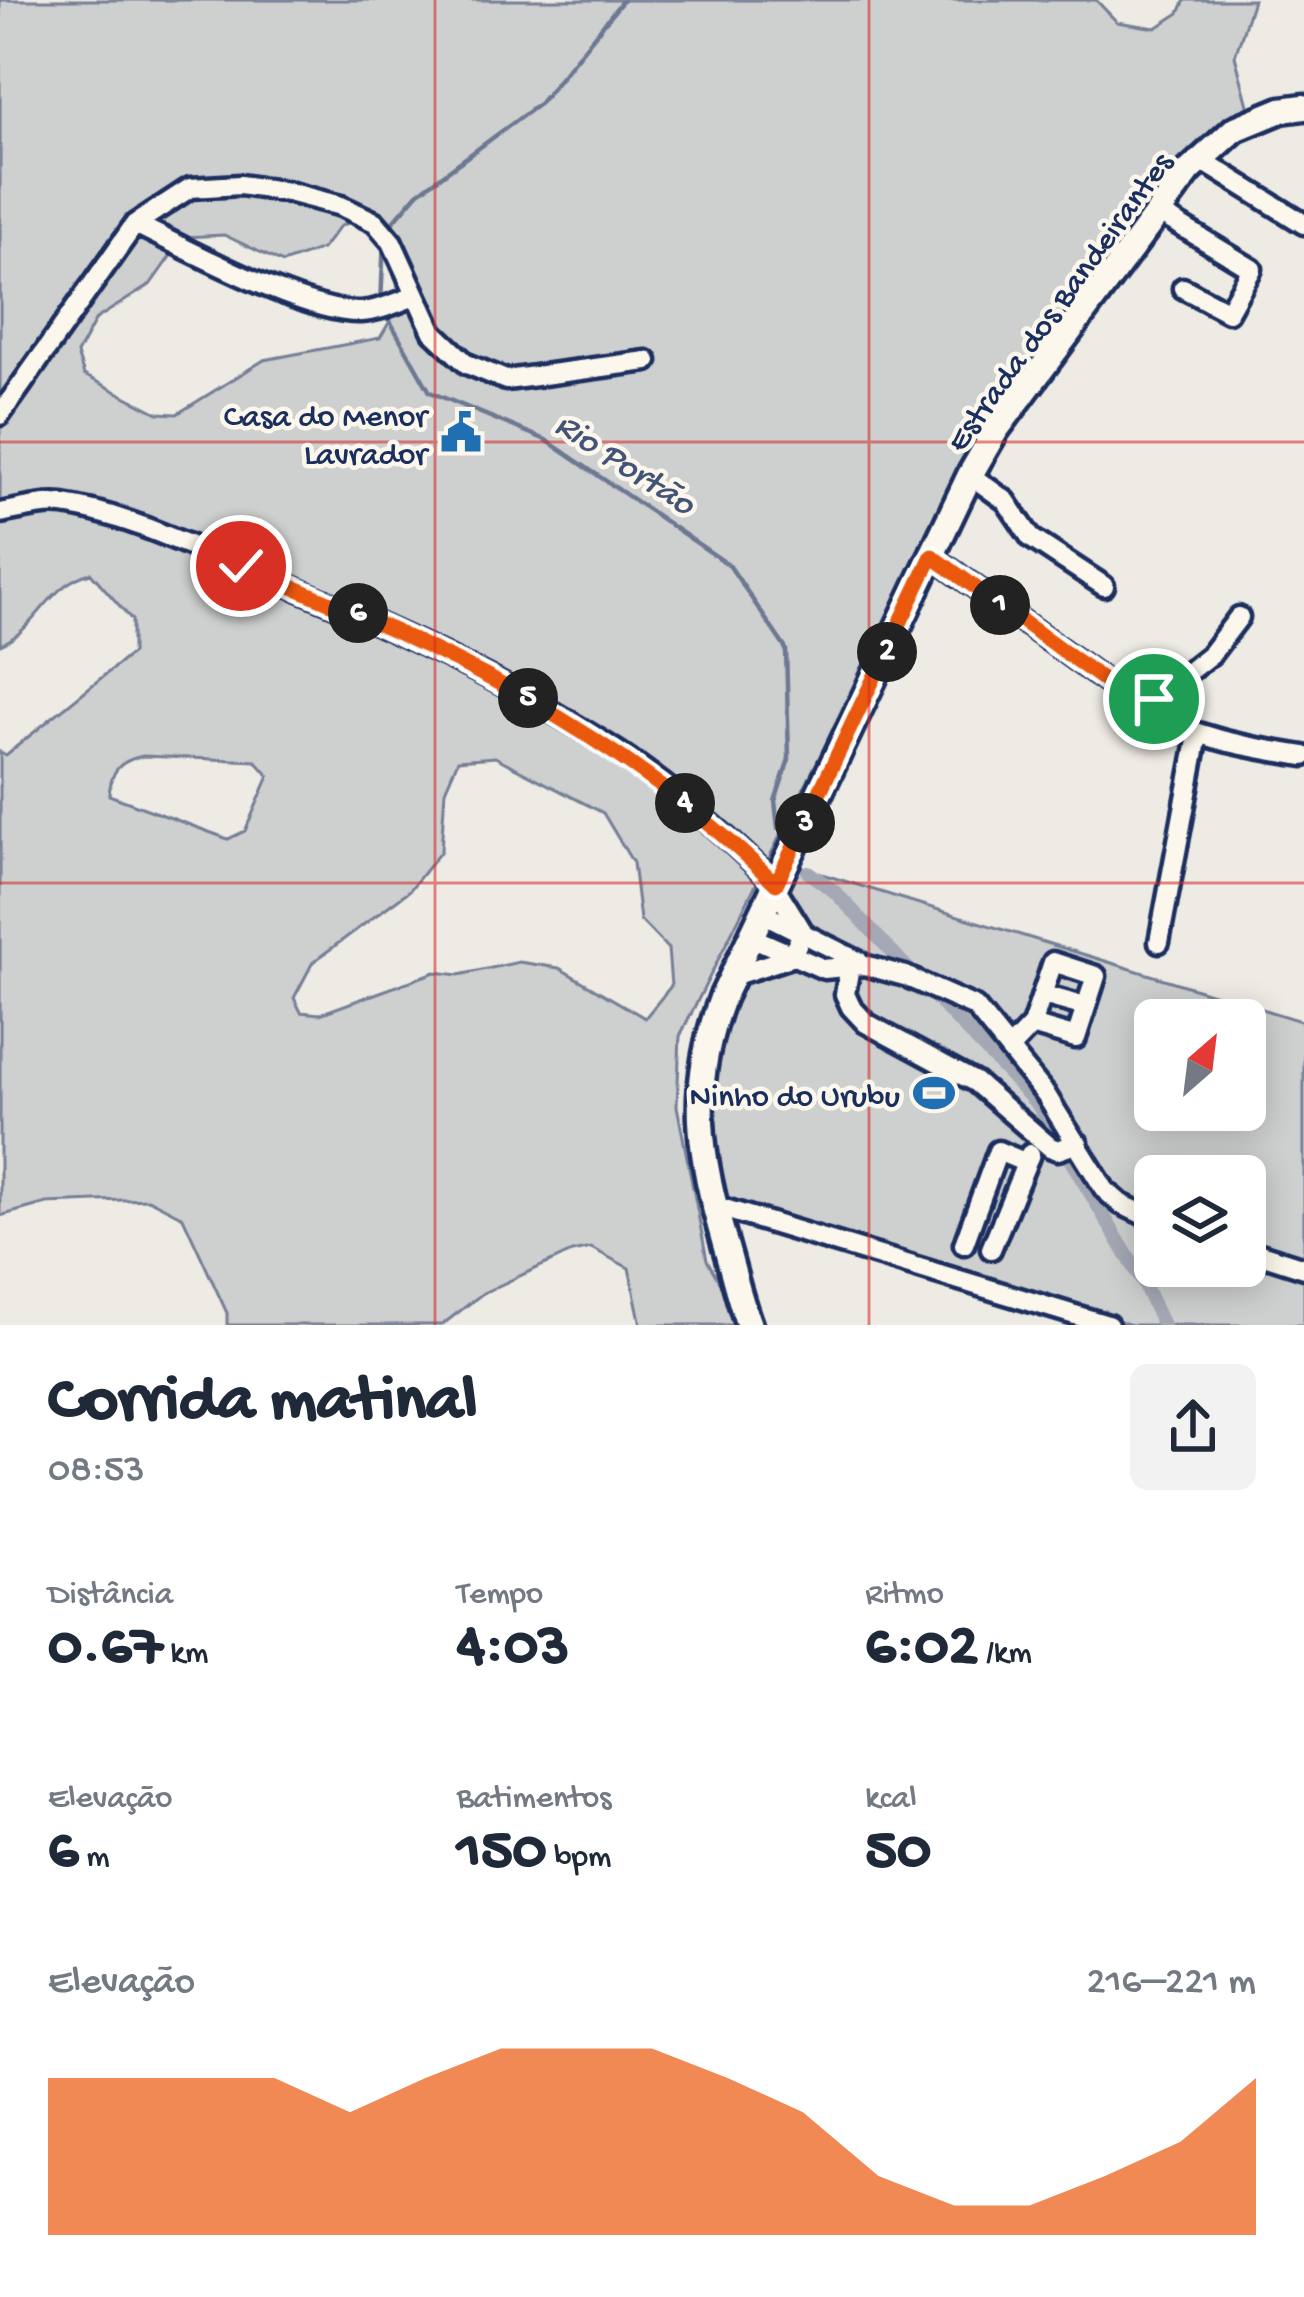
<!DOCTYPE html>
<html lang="pt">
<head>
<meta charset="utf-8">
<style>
  body { margin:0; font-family:"Gochi Hand",sans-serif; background:#f2f2f3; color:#1f2937; height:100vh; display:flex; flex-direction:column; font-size:45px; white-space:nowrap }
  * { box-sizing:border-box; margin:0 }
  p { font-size:39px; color:#747a83 }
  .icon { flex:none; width:66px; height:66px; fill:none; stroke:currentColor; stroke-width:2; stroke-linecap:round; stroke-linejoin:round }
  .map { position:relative; height:1325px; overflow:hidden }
  .sheet { display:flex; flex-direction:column; background:#fff; flex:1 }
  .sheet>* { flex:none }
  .needle { width:78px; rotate:28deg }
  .buttons { position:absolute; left:1134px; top:999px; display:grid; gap:24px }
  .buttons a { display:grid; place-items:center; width:132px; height:132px; border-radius:18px; background:#fff; box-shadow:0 6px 30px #0003; font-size:60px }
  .pin { position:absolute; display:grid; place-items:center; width:102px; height:102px; color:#fff; margin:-51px; border:6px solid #fff; border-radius:50%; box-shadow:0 3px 12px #0007 }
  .km { position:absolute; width:60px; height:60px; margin:-30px; border-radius:50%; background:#222; color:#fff; font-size:33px; line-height:60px; text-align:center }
  .round { display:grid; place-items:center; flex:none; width:126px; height:126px; border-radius:18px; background:#f2f2f3 }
  .overview { display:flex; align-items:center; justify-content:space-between; height:204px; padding:0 48px }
  h1 { font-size:66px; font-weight:700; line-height:90px }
  .metrics { display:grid; grid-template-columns:repeat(3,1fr); gap:18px; height:204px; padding:12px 48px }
  .metrics div { display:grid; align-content:center }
  .metrics b { font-size:60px; font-weight:700 }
  .metrics small { font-size:33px; font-weight:400 }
  .metrics p { font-size:33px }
  .chart { height:336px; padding:24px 48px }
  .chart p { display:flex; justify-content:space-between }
  .chart svg { width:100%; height:216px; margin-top:12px; fill:#ea580c; opacity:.7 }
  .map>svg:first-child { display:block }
  .green { fill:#cecfcf; stroke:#747f96; stroke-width:3; fill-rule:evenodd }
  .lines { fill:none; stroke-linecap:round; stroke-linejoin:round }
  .stream { stroke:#6d7892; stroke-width:4.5 }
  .canal { stroke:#a3a8b4; stroke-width:14 }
  .minor-casing { stroke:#1b2f5e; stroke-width:27 }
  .major-casing { stroke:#1b2f5e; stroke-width:33 }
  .minor { stroke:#fbf7ec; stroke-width:18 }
  .major { stroke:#fbf7ec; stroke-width:24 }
  .route-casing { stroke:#fff; stroke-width:24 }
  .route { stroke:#ea580c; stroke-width:15 }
  .grid { fill:none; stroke:#d62828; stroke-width:3; stroke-opacity:0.55 }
  .labels { text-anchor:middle; stroke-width:9; stroke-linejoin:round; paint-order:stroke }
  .street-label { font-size:33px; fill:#1b2f5e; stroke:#fbf7ec }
  .poi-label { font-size:33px; fill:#1b2f5e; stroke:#fbf7ec; text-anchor:end }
  .water-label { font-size:36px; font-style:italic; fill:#445378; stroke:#fbf7ec }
</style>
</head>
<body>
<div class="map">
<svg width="1304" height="1325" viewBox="0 0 1304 1325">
  <rect width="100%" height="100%" fill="#eeebe4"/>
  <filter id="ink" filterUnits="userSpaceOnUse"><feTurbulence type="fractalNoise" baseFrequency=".00833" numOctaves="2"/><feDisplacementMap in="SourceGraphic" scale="24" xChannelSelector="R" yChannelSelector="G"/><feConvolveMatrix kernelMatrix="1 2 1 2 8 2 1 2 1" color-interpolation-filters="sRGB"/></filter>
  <g filter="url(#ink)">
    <path class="green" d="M0 0H1096L1117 22 1156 28 1179 13 1185 0H1253L1235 56 1249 109 1202 148 938 520 680 1036 677 1106 707 1260 744 1325H641L629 1268 591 1248 572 1252 483 1293 442 1325H227V1313L183 1217 148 1199 47 1203 0 1216V752L6 755 132 653V620L91 573C47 584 39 628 0 645ZM357 219 376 226 394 261 400 304 380 338 264 360 177 414 158 413 84 375 77 354 96 319 150 285 184 237 224 235 283 263 322 249 339 227ZM143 756 256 761 269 776 245 831 228 839 109 795C111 770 119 761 143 756ZM495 757 603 813 633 863 640 920 668 949 671 986 645 1018 559 968 519 962 459 975 435 972 320 1014 301 1012 294 998 313 962 409 891 441 851 445 790 458 760Z
      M799 867 1304 1022V1325H1132L732 1214C726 1190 718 1165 714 1141 698 1045 761 951 799 867ZM1155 1020H1245V1110H1155ZM1155 1176H1245V1266H1155Z"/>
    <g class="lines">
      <path class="stream" d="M388 228 418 193 540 103 623 0
        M381 304 384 238
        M386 314 430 392 546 440 729 565 786 649 789 759 775 801 778 828"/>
      <path class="canal" d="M808 872 834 891 1038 1105 1143 1282 1163 1325"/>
      <g class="minor-casing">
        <path id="minor" d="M1200 159 1304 224
          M1158 212 1252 269 1228 312 1183 288
          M135 224C188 249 306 314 361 312 379 311 399 302 415 296
          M0 415 135 224 190 188 240 185 288 192 341 206 375 222 392 242 433 332 467 364 506 380 647 361
          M970 475 1006 501 1031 538 1104 586
          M0 513C21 509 42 503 63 505 120 513 175 540 228 561 359 613 487 669 607 745 668 783 724 834 776 884
          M932 556 1142 708C1194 738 1246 747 1304 756
          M1142 708 1211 654 1239 617
          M762 913 860 962
          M751 937 824 969 864 965 905 976 975 1007 1046 1095 1105 1190 1121 1204 1155 1220
          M1159 942 1198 735
          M851 961 845 994 851 1007 866 1023 975 1082 1050 1147 1058 1150 1078 1143
          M732 976 791 957 803 932 775 887
          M1043 995 1086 1007
          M1009 1049 1032 1025 1053 962 1096 976 1076 1038 1032 1025
          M715 1206 1108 1325
          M964 1244 998 1151 1024 1162
          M991 1249 1030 1154
          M1245 1249 1304 1268"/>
      </g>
      <g class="major-casing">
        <path id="major" d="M749 1325C739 1299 733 1271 725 1244 699 1154 688 1088 722 998L970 475 996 430 1189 171 1235 129 1281 110 1304 107"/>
      </g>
      <use href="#minor" class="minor"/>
      <use href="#major" class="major"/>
    </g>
  </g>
  <g class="lines" filter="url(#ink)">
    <g class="route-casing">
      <path id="route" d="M241 566C441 645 620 732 776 884L932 556 1142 708 1154 699"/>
    </g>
    <use href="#route" class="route"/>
  </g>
  <path class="grid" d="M435 0V1325M869 0V1325M0 442H1304M0 883H1304"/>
  <defs>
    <g id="civic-bare" transform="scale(3.24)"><path d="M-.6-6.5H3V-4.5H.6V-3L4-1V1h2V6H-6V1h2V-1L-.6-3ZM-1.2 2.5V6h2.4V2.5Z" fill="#1f6fb2" stroke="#fbf7ec" stroke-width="2.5" paint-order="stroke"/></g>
    <g id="stadium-bare" transform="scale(3.24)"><path d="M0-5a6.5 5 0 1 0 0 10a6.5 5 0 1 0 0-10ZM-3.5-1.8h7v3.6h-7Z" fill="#1f6fb2" stroke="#fbf7ec" stroke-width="2.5" paint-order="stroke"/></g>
  </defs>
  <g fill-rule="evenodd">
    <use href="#civic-bare" x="461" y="432"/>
    <use href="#stadium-bare" x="934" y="1093"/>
  </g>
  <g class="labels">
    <g class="street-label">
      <text transform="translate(1057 300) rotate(-54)" y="12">Estrada dos Bandeirantes</text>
    </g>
    <g class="poi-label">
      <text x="427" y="425">Casa do Menor<tspan x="427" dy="38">Lavrador</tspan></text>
      <text x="900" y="1105">Ninho do Urubu</text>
    </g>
    <g class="water-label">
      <text transform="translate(627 461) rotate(33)" y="13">Rio Portão</text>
    </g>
  </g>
</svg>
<div class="buttons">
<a><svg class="needle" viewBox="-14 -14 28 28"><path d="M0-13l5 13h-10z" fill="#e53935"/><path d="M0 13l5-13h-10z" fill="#747a83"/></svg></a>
<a><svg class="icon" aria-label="layers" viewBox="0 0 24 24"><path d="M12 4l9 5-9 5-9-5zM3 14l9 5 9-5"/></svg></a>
</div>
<div class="pin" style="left:1154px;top:699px;background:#1e9e55"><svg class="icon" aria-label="arrive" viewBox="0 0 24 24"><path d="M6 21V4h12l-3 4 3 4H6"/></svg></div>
<div class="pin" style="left:241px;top:566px;background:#d93025"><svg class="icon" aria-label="check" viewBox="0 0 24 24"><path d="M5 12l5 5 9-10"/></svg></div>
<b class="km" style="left:1000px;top:605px">1</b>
<b class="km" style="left:887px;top:652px">2</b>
<b class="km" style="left:805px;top:823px">3</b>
<b class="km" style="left:685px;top:803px">4</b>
<b class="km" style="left:528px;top:698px">5</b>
<b class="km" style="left:358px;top:613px">6</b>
</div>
<section class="sheet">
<div class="overview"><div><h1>Corrida matinal</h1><p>08:53</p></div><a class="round"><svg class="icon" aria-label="share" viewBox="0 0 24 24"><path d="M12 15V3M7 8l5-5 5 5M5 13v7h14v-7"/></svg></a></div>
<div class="metrics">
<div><p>Distância</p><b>0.67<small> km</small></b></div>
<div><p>Tempo</p><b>4:03</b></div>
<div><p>Ritmo</p><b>6:02<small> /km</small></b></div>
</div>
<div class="metrics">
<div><p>Elevação</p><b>6<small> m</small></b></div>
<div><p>Batimentos</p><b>150<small> bpm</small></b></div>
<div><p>kcal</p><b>50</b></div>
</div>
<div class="chart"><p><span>Elevação</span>216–221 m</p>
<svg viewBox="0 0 160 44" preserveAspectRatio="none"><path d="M0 44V12L10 12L20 12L30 12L40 19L50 12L60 6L70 6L80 6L90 12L100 19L110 32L120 38L130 38L140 32L150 25L160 12V44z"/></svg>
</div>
</section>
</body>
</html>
